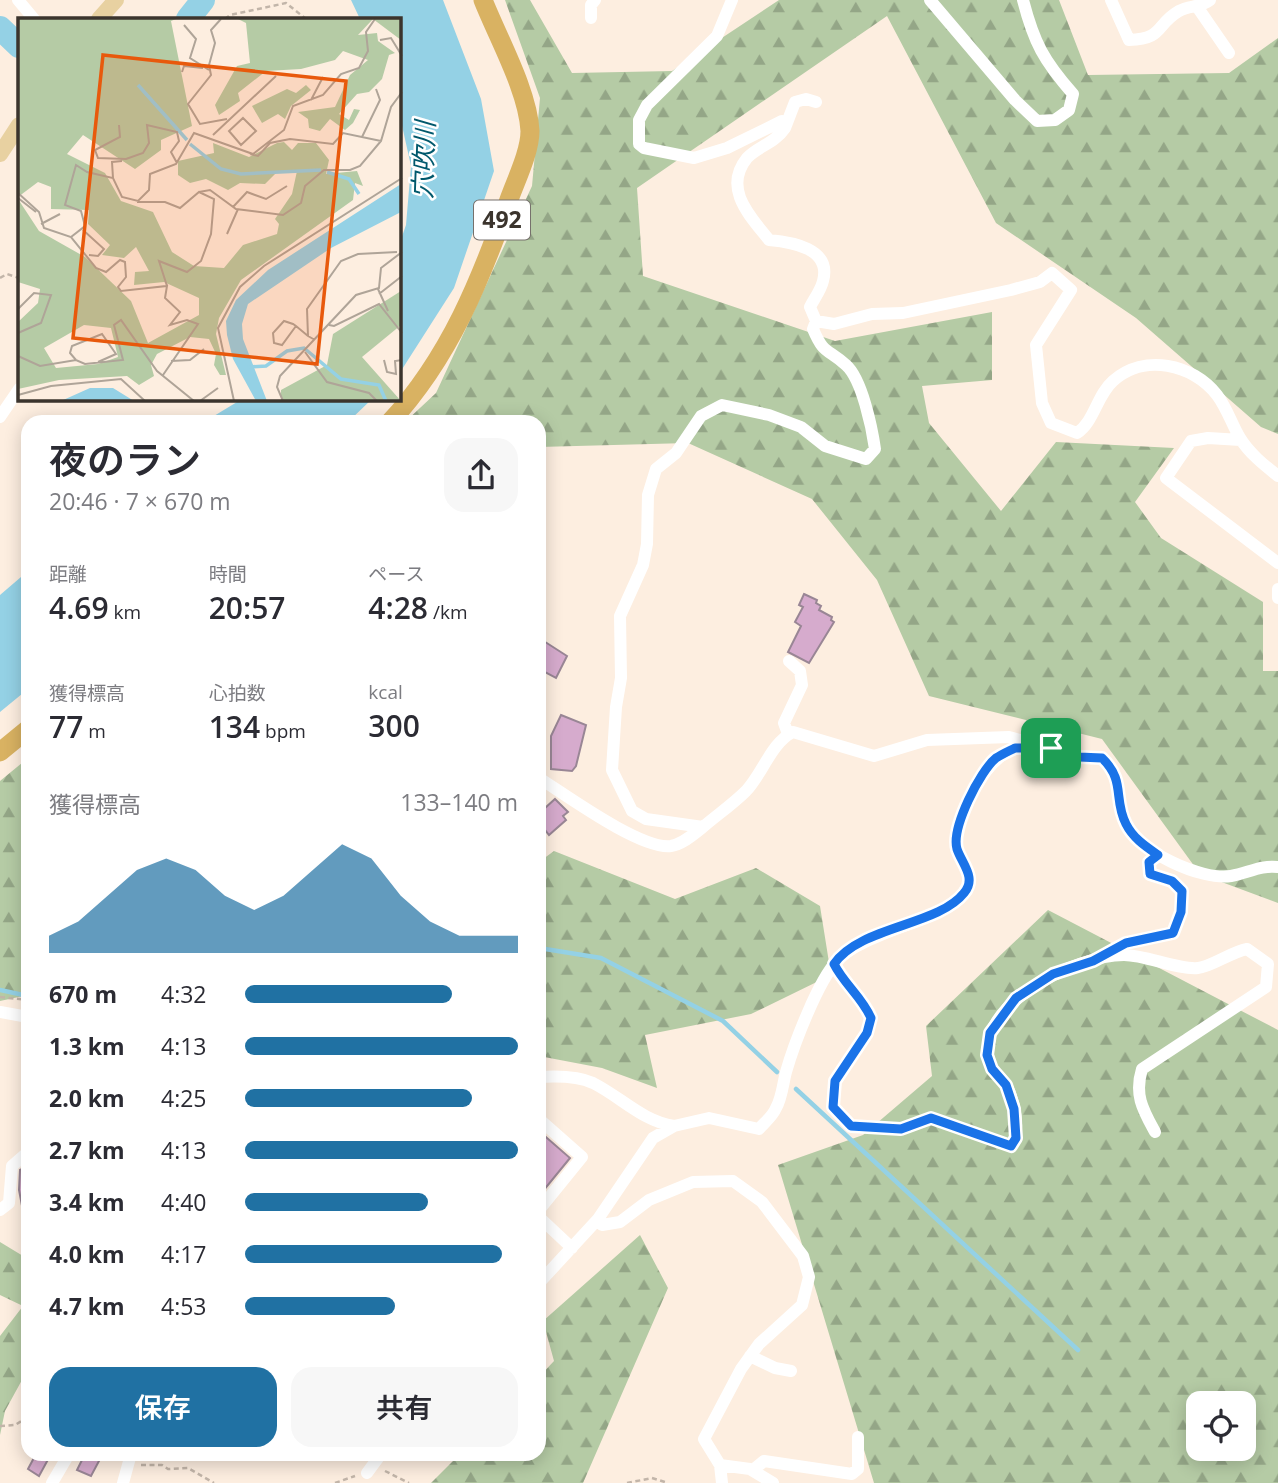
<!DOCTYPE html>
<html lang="ja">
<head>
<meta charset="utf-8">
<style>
  body { margin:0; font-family:"Open Sans","Noto Sans JP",sans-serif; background:#f7f7f7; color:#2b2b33; height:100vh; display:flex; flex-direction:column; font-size:26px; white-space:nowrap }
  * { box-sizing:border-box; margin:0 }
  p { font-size:23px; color:#7c7c81 }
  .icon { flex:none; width:38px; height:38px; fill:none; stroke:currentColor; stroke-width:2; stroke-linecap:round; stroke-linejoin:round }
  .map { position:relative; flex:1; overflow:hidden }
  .sheet { position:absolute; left:21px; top:415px; width:525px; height:1046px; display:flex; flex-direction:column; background:#fff; border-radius:21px; box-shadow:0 4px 18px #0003 }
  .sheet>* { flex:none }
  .controls { position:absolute; left:1186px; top:1391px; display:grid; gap:14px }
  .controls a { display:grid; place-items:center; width:70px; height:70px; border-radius:14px; background:#fff; box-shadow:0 4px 18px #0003; font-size:35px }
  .pin { position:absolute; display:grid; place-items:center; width:60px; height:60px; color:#fff; margin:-30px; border-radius:14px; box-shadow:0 4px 10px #0006 }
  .round { display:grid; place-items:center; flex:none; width:74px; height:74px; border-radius:21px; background:#f7f7f7 }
  .headline { display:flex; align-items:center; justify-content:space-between; height:119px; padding:0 28px }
  h1 { font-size:38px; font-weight:600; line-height:52px }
  .metrics { display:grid; grid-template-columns:repeat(3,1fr); gap:10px; height:119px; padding:7px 28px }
  .metrics div { display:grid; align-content:center }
  .metrics b { font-size:30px; font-weight:600 }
  .metrics small { font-size:19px; font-weight:400 }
  .metrics p { font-size:19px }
  .chart { height:196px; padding:14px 28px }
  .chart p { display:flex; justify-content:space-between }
  .chart svg { width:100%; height:126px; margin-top:7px; fill:#2071a3; opacity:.7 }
  .primary-button { display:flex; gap:14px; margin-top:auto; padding:14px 28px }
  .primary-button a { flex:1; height:80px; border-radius:21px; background:#2071a3; color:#fff; font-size:28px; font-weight:600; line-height:80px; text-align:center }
  .primary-button a+a { background:#f7f7f7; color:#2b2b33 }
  ul { padding:0 28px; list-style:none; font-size:23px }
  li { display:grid; grid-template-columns:112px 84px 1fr; align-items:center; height:52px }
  li i { height:18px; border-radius:9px; background:#2071a3 }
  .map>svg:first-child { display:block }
  .forest { fill:url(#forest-firs); fill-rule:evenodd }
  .water { fill:#94d1e5 }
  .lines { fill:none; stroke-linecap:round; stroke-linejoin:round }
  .stream { stroke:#94d1e5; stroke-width:4.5 }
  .river { stroke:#94d1e5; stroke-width:24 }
  .building { fill:#d6abcd; stroke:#998695; stroke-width:2 }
  .path { stroke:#c2b5a9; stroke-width:2.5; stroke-dasharray:5 3.5; stroke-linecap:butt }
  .minor { stroke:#fff; stroke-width:12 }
  .major { stroke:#e8d1a1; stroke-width:16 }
  .highway { stroke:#d9b262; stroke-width:19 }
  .route-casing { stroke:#fff; stroke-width:14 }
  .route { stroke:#1a73e8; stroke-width:9 }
  .labels { text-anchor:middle; stroke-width:5; stroke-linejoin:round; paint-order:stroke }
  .shield { fill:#fff; stroke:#76716c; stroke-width:2 }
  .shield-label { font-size:23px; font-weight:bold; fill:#3b342d }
  .water-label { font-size:26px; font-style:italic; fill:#00586c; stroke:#fff }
  .inset-river { fill:none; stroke:#94d1e5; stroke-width:3.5 }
  .inset-road { fill:none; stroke:#afa498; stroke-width:2 }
  .view { fill:#e8590c; fill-opacity:0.15; stroke:#e8590c; stroke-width:3.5 }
  .inset-edge { fill:none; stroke:#3b342d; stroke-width:3.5 }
</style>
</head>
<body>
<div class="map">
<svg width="1278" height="1483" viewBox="0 0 1278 1483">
  <defs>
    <pattern id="forest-firs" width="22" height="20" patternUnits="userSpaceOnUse" patternTransform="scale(1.75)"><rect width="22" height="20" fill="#b5cba5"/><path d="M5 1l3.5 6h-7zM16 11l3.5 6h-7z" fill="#94a687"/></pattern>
  </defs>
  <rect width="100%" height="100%" fill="#fdeee0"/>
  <path class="forest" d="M505 0H530L572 73 672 71 779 0H1059L1088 75 1229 73 1278 38V434L1261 427 1136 318 996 223 887 16 637 188 643 276 835 341 992 312V380L922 386 929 423 1001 511 1056 442 1174 448 1135 502 1161 538 1263 602V671H1278V903L1200 874 1102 739 929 696 877 580 812 499 688 443 539 447V422H405L436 393 532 186 540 98Z
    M28 758V995L0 1001V781Z
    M554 851 675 899 756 868 820 906 831 975 751 1014 645 1035 657 1088 602 1068 539 1056V862Z
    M1048 910 1278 1030V1483H874L778 1165 863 1135 932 1076 926 1026ZM1199 1404H1244V1449H1199Z
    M640 1235 668 1288 583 1483H431L460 1454H539V1377L554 1361 543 1321Z
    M0 1242 28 1259V1369L5 1411 0 1435V1336L23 1306 0 1295Z"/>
  <path class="water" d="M351 0H443L481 99 494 171 454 288 399 374V245L406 225 411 166 399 112V19H360Z
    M242 399H372L348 422H204Z
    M28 571V689L0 712V595Z"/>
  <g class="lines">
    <path class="stream" d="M539 948 601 958 723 1021 777 1072
      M0 990 28 996
      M796 1089 1078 1350"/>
    <path class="river" d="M188 19 203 0
      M0 28 19 46"/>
  </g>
  <path class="building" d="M804 594 817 600 816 603 821 606 819 610 832 617 831 620 834 622 809 663 788 652 801 626 795 622 803 607 799 605Z
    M539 638 567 656 556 678 539 669Z
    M561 715 586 725 576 766 572 771 551 769V736Z
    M555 799 568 812 563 816 566 820 549 835 545 830 539 835V801L545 808Z
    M539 1131 570 1158 539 1196Z
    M28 1166V1210L23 1211 19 1190 20 1170Z
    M36 1454H51L39 1476 28 1469Z
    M85 1454 100 1459 91 1476 77 1470Z"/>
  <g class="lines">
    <path class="path" d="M225 19 230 15 286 3 306 19
      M0 278 7 274 19 278
      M0 997 28 1000
      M0 1426 15 1425 28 1417
      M141 1465H162L168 1469 188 1468 214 1483
      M385 1471 409 1483
      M335 1483 355 1476
      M627 1483 652 1478 668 1483"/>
    <path class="minor" d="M18 0 34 19
      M732 0 717 36 647 105 639 120V144L644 148 694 158 727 148 782 121 785 128C774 144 758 146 747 158 722 189 751 217 769 240 791 242 832 248 823 281 821 290 814 299 810 307L816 321 834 324 872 314 903 313 1011 290 1040 282 1052 273 1071 290 1036 345 1042 403 1051 423 1077 433C1094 422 1097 395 1113 381 1144 353 1193 364 1217 395 1227 408 1232 425 1240 438 1249 453 1264 465 1278 476
      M930 0 1015 100 1037 121 1055 120 1069 110 1073 94C1044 61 1034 43 1023 0
      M1111 0 1129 40C1164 39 1155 25 1179 11 1189 5 1200 8 1210 0
      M1198 8 1229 53
      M591 18V5L595 0
      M785 128 795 102 806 99 816 102
      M816 321 813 329C824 355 827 348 846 365 862 379 872 428 875 449L866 459 825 446 801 427 769 415 722 405 701 416 676 453 656 469 648 495 647 544 643 565 620 616 621 678 616 707 612 770 632 811 646 819 703 827C717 815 733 804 746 791 763 773 771 743 793 732L874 756 927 740 1009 737 1050 748
      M0 417 19 389
      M1241 440 1208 438 1191 441 1166 478 1278 563
      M1278 589V598
      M788 734 784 723 802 685 800 671 789 661
      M539 778C566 795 641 850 671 846 683 844 694 834 703 827
      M1105 954 1126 943 1173 933 1181 912 1182 891 1172 881 1150 874 1149 862 1158 855
      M834 964C844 984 862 997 871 1018L867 1033 835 1081 833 1107 851 1126 901 1129 931 1118 1011 1146C1021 1131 1015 1101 1006 1085 1001 1077 993 1073 990 1064 971 1005 1077 955 1124 955 1146 955 1178 970 1198 968 1211 967 1231 952 1247 949L1268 964 1266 987 1142 1069C1134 1095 1143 1110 1155 1132
      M0 1012 28 1017
      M539 1077C555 1076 578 1076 593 1083 621 1097 642 1121 674 1126
      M539 1119 582 1157 539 1210
      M0 1210 9 1203 12 1166 28 1152
      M539 1217 572 1248
      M598 1219 602 1225 620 1222 649 1200 693 1182 733 1181 762 1202 803 1256 809 1277 802 1305 759 1344 741 1369 704 1439 720 1465 722 1483
      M539 1283 598 1219 653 1138 674 1126 709 1118 759 1129C764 1123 773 1116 776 1108 782 1098 783 1083 786 1072 794 1044 818 981 837 961 864 931 953 918 966 891 975 872 957 861 957 846 955 826 965 807 974 790 1012 721 1042 756 1102 758 1124 779 1115 797 1125 822 1136 851 1202 881 1231 876 1248 873 1261 865 1278 867
      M750 1356 775 1368 791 1371
      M720 1465 750 1469 773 1483
      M753 1470 764 1461 852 1474 858 1469V1437
      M367 1473 381 1454
      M52 1483 69 1454
      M123 1483 131 1454"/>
    <path class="major" d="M99 19 116 0
      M0 154 19 125"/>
    <path class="highway" d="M390 422C450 357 481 279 510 197 517 178 530 151 530 131 528 91 498 38 483 0
      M0 752 28 729"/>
  </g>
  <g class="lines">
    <g class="route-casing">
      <path id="route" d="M1015 748H1051L1079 757 1102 758C1126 781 1113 799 1126 824 1133 838 1145 846 1158 855L1149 862 1150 874 1172 881 1182 891 1181 912 1173 933 1126 943 1093 961 1053 974 1016 998 990 1033 987 1055 992 1069 1006 1085 1014 1109 1016 1138 1011 1146 931 1118 901 1129 851 1126 833 1107 835 1081 867 1033 871 1018C862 997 844 984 834 964 860 926 938 926 964 893 977 878 962 864 957 849 951 828 980 771 996 758 1002 754 1009 751 1015 748Z"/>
    </g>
    <use href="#route" class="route"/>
  </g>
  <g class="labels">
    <rect class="shield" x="474" y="200.5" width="56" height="39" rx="5"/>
    <g class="shield-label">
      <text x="502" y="228">492</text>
    </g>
    <g class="water-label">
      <text transform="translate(424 160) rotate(-88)" y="9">穴吹川</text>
    </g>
  </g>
  <g transform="translate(18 18)">
    <rect width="383" height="383" fill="#fdeee0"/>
    <path d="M0 1H158L153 3 174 108 143 122V132L117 151 65 117 49 136 87 155 103 183 135 194 154 234 176 248 206 250 225 227 259 216 261 206 257 201 274 176 279 153H260L247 166 222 165 210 172 188 161 172 165 160 157V143L196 135 195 125 231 139 259 125 266 124 274 132 280 125H298L311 142 308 156 339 153 345 168 337 165 335 182 223 262 201 300 198 316 208 357H202L196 347 198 336 191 321 172 319 139 336 133 347 136 358 121 367 109 358 41 362 0 371V304L20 285 22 271 0 264V181L21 213 67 239 113 283 130 325 181 297V280L146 264 116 267 117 254 131 253 118 229 106 240 84 237 92 227 70 206 71 192 33 191V169L20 164 0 179ZM66 307 93 310 100 339 80 346 38 350 26 330ZM220 1H383V22L355 1 340 17 359 15 360 23 377 35 371 37 364 61 351 74 339 76 321 96 331 102 336 91 342 92 335 105 327 112 312 101 302 113 291 110 290 101 280 94 317 89 332 57 350 42 325 33 317 42 283 51 248 53 220 75 222 83 201 97 197 87 219 48 232 45 228 5ZM288 67 293 72 273 88 267 101 260 96 244 105 234 88 269 71 278 75ZM383 273V307L344 339 383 383H263V372L309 347 315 316Z" fill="#b5cba5" fill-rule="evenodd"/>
    <path d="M383 166V194L313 230 230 286 224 306 225 321 249 383H238L215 341 209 317 208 303 218 282 250 252ZM72 370H95L116 383H43Z" fill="#94d1e5"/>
    <path class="inset-river" d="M120 67 169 122M172 126 203 151 223 156 303 152M309 154 331 161 341 176M230 349 248 348 269 333 286 330 323 361 361 367 368 383"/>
    <path class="inset-road" d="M203 1 193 12 197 25 191 47 193 57 170 86 182 106 209 101M166 7 178 21 172 40 191 52M362 22 373 20 384 38M164 54 166 48 185 50M293 82 305 59M225 100 238 113 223 127 211 113ZM101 107 102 119 77 132 80 140 108 141 125 135 131 125 129 107 159 114 161 123 153 134 159 145M195 117 258 58M344 119 362 82 358 71M232 136 240 138 252 125 272 121 315 126 325 115 363 123M95 160 94 144 104 143M181 174 192 172 218 191 265 197 283 185 287 168 306 152H332L342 148 363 123 373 89 384 74M0 175 21 194 26 210 53 219 78 250 88 254 102 242 107 244 108 259 100 269 103 273 149 268 147 280 162 294 152 307 169 302 180 306 145 357M0 180 18 194M119 184H147L162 190 181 174 196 181 193 216 183 243 169 254 141 243 149 268M215 189 229 174 248 181 269 168M23 206 42 196M65 212 86 231 80 238 71 237M209 216 220 191M53 219 67 208 63 193 47 187 58 147 69 154 95 160 104 179 120 183 131 172 132 156 158 146 176 115 235 136 266 112 275 88 305 77 323 56 341 50 350 33 348 14 357 1M360 271 370 293M361 276 384 258M0 291 16 275 33 277 23 305 0 315M311 307 316 308 361 286 384 315M278 308 264 327 256 325 255 315 266 303 275 306 278 308 290 318M297 322 290 318 289 291 323 243 340 236 379 234M287 334 309 364 351 375 359 383M0 338 22 348 58 342 67 346 105 342 96 307 103 302 139 353 176 383M58 342 52 335 54 328 84 316 98 336 80 344M366 342 369 354 378 356 377 343 384 342M153 343 172 342 186 331M0 377 33 368 103 361 127 383M182 383 200 370M216 383 200 310 222 269 246 248 384 160M265 383 259 369 262 358 338 277 361 270 363 250 384 234"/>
    <path class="view" d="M85 37 328 63 299 346 55 320Z"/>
    <rect width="383" height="383" class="inset-edge"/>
  </g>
</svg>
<div class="controls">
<a><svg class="icon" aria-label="locate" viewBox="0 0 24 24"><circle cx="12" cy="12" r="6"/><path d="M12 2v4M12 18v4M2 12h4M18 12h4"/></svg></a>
</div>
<div class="pin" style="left:1051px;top:748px;background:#1e9e55"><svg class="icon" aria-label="arrive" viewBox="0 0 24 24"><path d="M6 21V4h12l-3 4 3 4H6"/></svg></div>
<section class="sheet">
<div class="headline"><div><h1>夜のラン</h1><p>20:46 · 7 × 670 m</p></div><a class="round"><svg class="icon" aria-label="share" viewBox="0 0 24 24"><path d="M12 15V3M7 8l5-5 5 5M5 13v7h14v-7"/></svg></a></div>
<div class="metrics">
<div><p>距離</p><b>4.69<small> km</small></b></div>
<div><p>時間</p><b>20:57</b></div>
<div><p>ペース</p><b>4:28<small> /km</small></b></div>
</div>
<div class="metrics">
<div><p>獲得標高</p><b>77<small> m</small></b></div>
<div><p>心拍数</p><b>134<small> bpm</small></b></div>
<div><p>kcal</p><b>300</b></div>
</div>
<div class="chart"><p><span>獲得標高</span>133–140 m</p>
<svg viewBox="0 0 160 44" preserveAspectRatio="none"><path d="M0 44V38L10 33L20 24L30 15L40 11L50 15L60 24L70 29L80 24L90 15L100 6L110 11L120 24L130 33L140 38L150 38L160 38V44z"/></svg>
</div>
<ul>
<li><b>670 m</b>4:32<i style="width:76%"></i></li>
<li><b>1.3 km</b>4:13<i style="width:100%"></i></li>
<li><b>2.0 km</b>4:25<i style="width:83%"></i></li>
<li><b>2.7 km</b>4:13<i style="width:100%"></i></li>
<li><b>3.4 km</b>4:40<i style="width:67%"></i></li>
<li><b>4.0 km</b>4:17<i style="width:94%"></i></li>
<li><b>4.7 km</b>4:53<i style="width:55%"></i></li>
</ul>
<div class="primary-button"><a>保存</a><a>共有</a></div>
</section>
</div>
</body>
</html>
